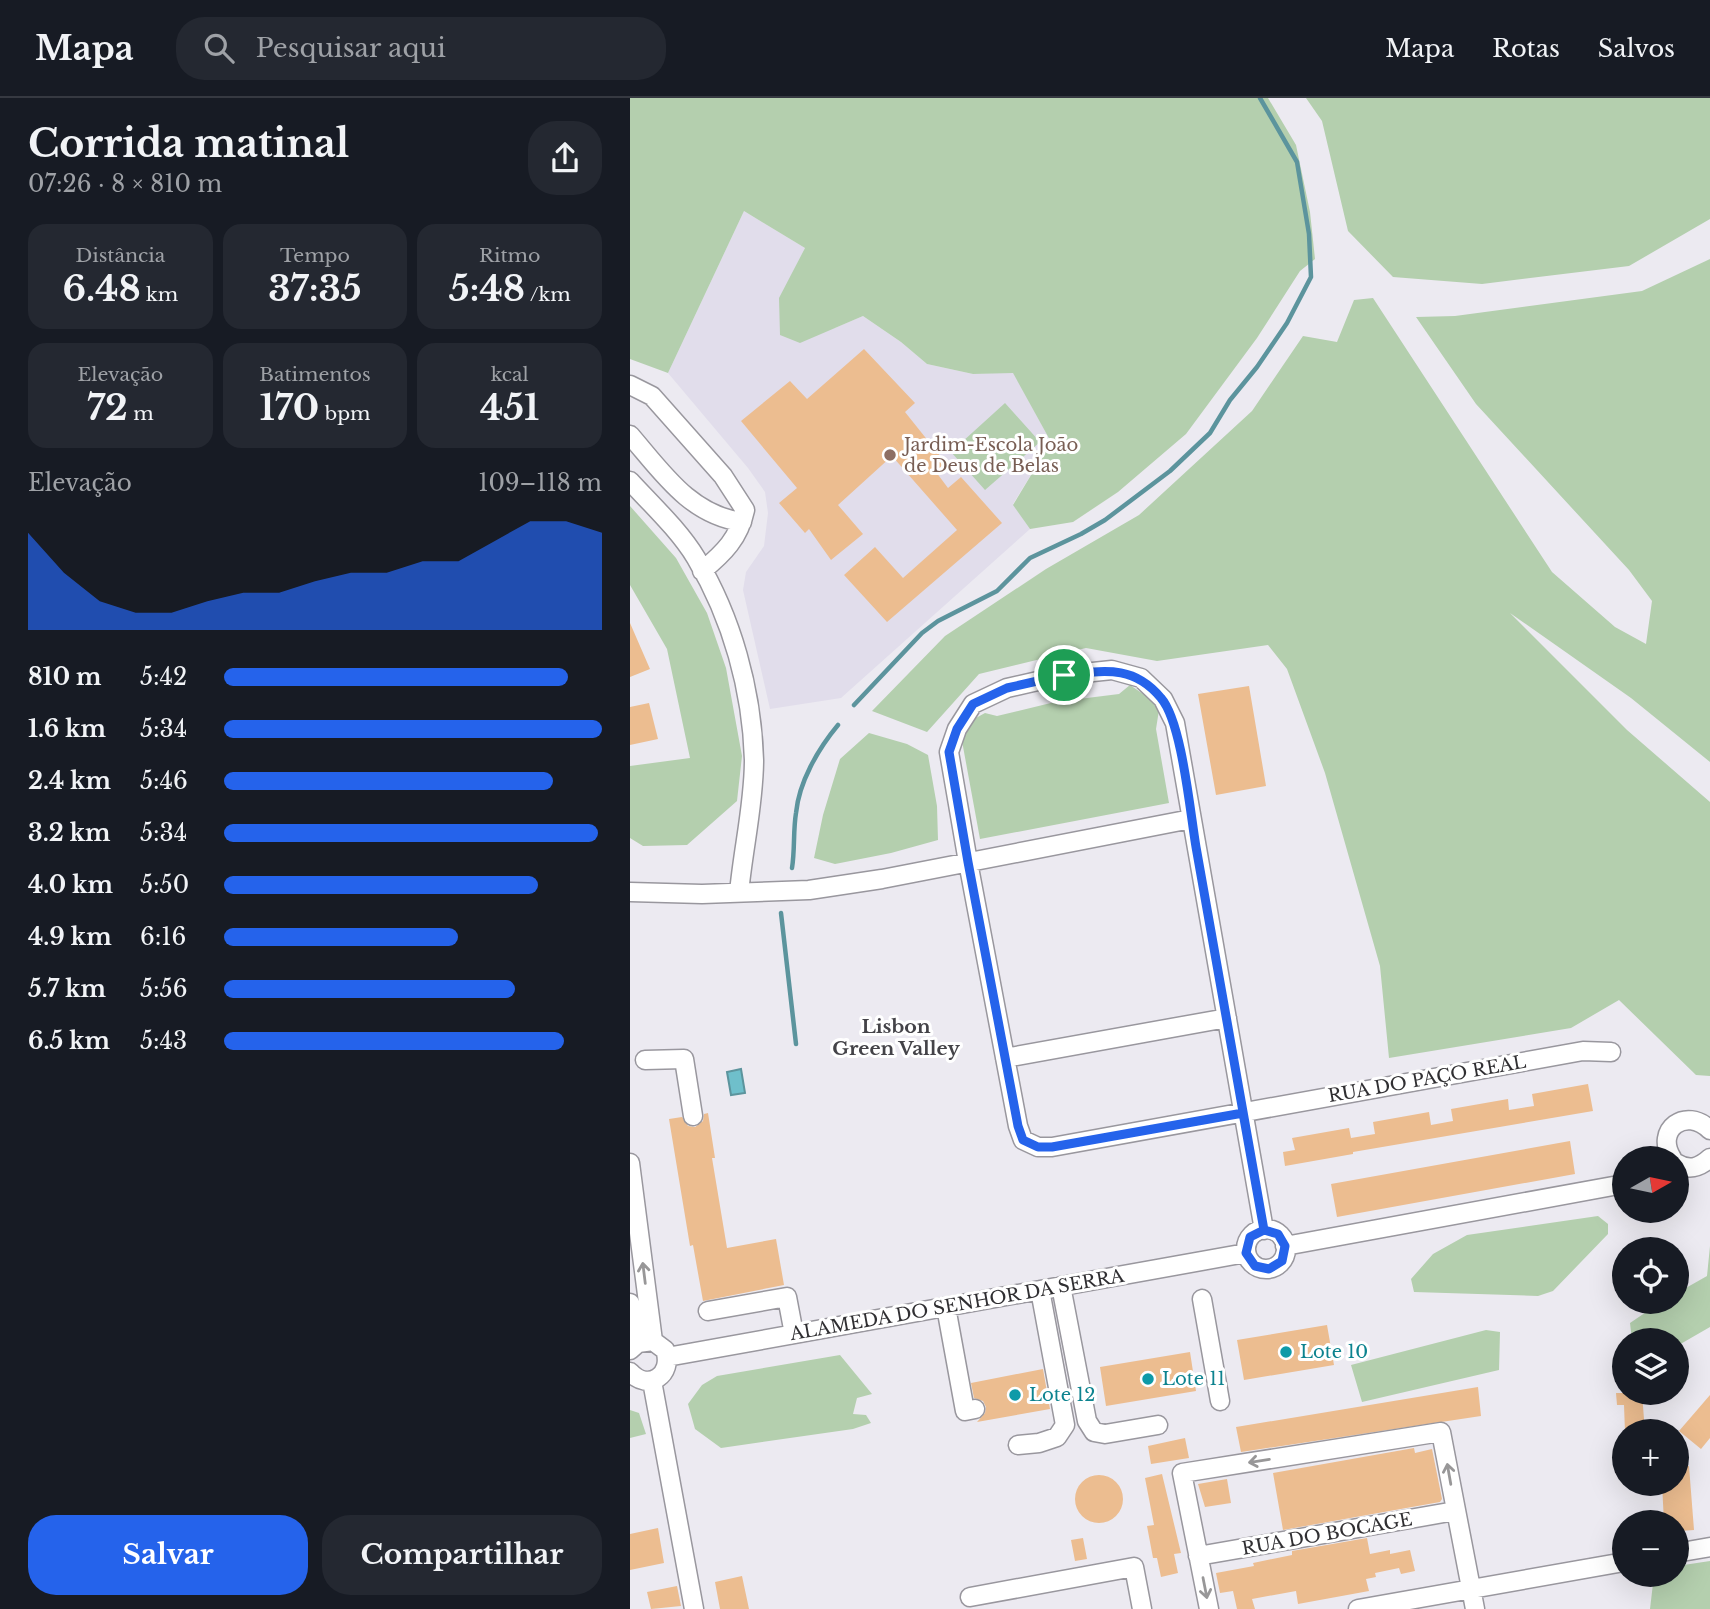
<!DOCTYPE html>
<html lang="pt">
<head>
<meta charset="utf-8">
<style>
  body { margin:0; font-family:"Libre Baskerville",serif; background:#242831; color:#f1f3f6; height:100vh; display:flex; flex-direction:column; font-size:26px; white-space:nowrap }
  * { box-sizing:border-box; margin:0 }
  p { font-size:23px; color:#9ea1a6 }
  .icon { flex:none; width:38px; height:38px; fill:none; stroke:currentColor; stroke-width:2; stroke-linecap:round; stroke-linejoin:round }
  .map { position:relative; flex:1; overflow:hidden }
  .drawer { display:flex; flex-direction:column; background:#171b24; width:630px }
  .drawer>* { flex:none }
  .needle { width:46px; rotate:81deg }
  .buttons { position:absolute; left:982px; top:1048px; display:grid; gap:14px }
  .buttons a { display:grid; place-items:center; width:77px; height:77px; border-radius:50%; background:#171b24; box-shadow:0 7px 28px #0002; font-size:35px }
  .pin { position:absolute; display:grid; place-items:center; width:60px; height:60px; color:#fff; margin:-30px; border:4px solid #fff; border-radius:50%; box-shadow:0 2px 7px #0007 }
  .round { display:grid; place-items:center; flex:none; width:74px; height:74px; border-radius:28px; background:#242831 }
  .headline { display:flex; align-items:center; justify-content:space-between; height:119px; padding:0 28px }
  h1 { font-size:38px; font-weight:800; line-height:52px }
  .stats { display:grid; grid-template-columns:repeat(3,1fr); gap:10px; height:119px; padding:7px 28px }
  .stats div { display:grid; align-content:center; border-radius:18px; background:#242831; text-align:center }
  .stats b { font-size:35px; font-weight:800 }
  .stats small { font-size:19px; font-weight:400 }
  .stats p { font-size:19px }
  .chart { height:196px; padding:14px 28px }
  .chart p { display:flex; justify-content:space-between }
  .chart svg { width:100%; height:126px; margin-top:7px; fill:#2563eb; opacity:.7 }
  .action { display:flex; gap:14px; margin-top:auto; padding:14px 28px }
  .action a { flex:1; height:80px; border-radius:28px; background:#2563eb; color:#fff; font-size:28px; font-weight:800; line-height:80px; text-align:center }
  .action a+a { background:#242831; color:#f1f3f6 }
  ul { padding:0 28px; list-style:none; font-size:23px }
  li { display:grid; grid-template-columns:112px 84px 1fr; align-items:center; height:52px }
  li i { height:18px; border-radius:9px; background:#2563eb }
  header { display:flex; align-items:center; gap:42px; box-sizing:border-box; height:98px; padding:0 35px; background:#171b24; border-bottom:2px solid #363941 }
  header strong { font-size:33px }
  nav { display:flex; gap:38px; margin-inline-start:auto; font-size:24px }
  .search { width:490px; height:63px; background:#242831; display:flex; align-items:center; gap:18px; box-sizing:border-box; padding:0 24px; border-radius:28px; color:#9ea1a6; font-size:26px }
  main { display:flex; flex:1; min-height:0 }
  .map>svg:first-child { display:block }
  .built { fill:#e1ddeb }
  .green { fill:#b4cfae }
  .water { fill:#6fbfcb; stroke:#5c949d; stroke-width:2 }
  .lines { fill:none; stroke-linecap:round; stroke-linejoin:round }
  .stream { stroke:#5c949d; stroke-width:4.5 }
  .building { fill:#ecbd90 }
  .minor-casing { stroke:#99979e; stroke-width:21 }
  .minor { stroke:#fff; stroke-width:18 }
  .oneway { stroke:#989798 }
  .route-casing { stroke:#fff; stroke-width:14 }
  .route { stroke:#2563eb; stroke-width:9 }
  .education-dot { fill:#8d6e63; stroke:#fff; stroke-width:2.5 }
  .culture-dot { fill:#0f9aa8; stroke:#fff; stroke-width:2.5 }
  .labels { text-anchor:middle; stroke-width:6; stroke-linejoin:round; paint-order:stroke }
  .education-label { font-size:18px; fill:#785e54; stroke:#fff; text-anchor:start }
  .street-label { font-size:18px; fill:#302f32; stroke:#fff }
  .culture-label { font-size:18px; fill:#0d838f; stroke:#fff; text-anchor:start }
  .neighbourhood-label { font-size:19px; font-weight:bold; fill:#444348; stroke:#fff }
</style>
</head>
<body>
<header>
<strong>Mapa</strong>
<div class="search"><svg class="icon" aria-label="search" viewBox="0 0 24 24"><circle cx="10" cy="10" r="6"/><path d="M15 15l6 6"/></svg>Pesquisar aqui</div>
<nav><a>Mapa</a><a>Rotas</a><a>Salvos</a></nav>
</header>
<main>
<section class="drawer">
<div class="headline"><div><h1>Corrida matinal</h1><p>07:26 · 8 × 810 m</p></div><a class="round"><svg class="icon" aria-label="share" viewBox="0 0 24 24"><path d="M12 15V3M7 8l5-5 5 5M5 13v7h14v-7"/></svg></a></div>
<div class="stats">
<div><p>Distância</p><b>6.48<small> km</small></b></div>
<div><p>Tempo</p><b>37:35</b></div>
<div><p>Ritmo</p><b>5:48<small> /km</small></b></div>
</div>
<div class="stats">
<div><p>Elevação</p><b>72<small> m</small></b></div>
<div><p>Batimentos</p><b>170<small> bpm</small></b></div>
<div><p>kcal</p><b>451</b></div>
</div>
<div class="chart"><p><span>Elevação</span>109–118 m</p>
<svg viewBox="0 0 160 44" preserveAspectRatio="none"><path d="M0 44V10L10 24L20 34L30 38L40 38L50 34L60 31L70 31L80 27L90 24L100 24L110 20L120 20L130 13L140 6L150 6L160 10V44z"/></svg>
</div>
<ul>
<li><b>810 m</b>5:42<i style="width:91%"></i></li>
<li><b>1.6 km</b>5:34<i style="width:100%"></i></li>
<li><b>2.4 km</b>5:46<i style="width:87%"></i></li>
<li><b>3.2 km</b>5:34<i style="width:99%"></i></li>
<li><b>4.0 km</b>5:50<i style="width:83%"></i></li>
<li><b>4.9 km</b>6:16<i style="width:62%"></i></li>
<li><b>5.7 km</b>5:56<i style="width:77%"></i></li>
<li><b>6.5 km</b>5:43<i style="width:90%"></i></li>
</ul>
<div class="action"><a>Salvar</a><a>Compartilhar</a></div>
</section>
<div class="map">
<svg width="1080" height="1511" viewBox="0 0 1080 1511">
  <rect width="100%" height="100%" fill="#eceaf1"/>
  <path class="built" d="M114 113 175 150 166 168 205 230 233 218 271 244 297 266 343 276 383 274 421 344 383 406 400 431 211 600 140 611 113 492 116 474 134 448 138 415 135 394 118 370 38 275Z"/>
  <path class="green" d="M0 0H638L666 47 680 114 685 161 670 173 627 240 556 336 488 394 443 424 400 431 383 407 421 344 383 275 343 276 297 266 271 244 233 218 170 245 150 237 149 200 175 150 114 113 38 275 0 261Z
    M676 0H1080V121L999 168 852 186 763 179 718 133 692 23Z
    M1080 161V664L1001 600 880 515 997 632 1080 704V978L1066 977 989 902 941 930 759 960 750 868 695 675 657 571 638 547 527 563 456 550 349 576 297 634 242 613 315 538 416 471 509 417 622 313 673 238 707 244 724 202 743 200 922 474 985 529 1016 546 1022 503 999 472 846 306 786 219 825 218 1012 193Z
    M375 305 410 344 355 392 321 354Z
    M0 408 46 460 77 515 96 570 112 658 107 703 57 747 13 748 0 740V668L60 660 37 551 0 487Z
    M500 587 519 600 529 612 526 631 539 705 350 741 332 643 344 621 355 615 367 618 425 604 489 596Z
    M239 635 277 646 298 657 307 708 308 742 261 755 205 766 184 760 193 717 210 661Z
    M968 1118 978 1126V1136L923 1193 908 1198 784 1194 781 1181 803 1156 837 1137Z
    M1080 1148V1229L1047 1248 1046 1242H1002L1000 1225 1031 1204H1046L1047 1195 1077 1178Z
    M856 1232 870 1234 869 1272 732 1304 721 1267Z
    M210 1257 242 1296 227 1300 223 1316 236 1317 241 1325 223 1331 91 1350 65 1331 58 1306 72 1287 87 1278Z
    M0 1312 9 1315 16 1336 0 1340Z
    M1080 1463V1511H1020L1024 1477H1046L1047 1468Z"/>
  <path class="water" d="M111 971 115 995 101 997 97 974Z"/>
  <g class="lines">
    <path class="stream" d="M224 607 292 535 308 523 367 493 400 460 451 436 475 422 540 373 580 335 600 302 627 269 657 225 681 179 679 136 667 64 630 0
      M162 770C165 752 163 733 166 715 169 684 188 651 208 627
      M151 815 166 946"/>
  </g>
  <path class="building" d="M234 251 285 305 275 314 315 364 306 374 318 390 331 379 372 425 257 524 214 477 245 449 273 480 327 432 262 358 208 407 233 436 201 462 179 431 175 435 149 405 167 390 111 323 160 283 177 301Z
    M0 525 20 571 0 579Z
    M619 588 636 688 586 697 568 596Z
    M19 605 28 641 0 647V609Z
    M958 986 963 1013 723 1054V1056L655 1068 653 1054 665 1052 662 1040 719 1030 721 1040 745 1036 743 1024 799 1014 801 1027 823 1023 821 1011 878 1001 879 1012 904 1008 902 996Z
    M78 1015 85 1060H82L97 1150 146 1141 154 1187 73 1203 63 1147 60 1148 39 1021 52 1019 58 1028 65 1029 73 1023 74 1016Z
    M940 1043 945 1076 707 1119 701 1086Z
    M697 1227 704 1267 614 1282 607 1242Z
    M560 1254 566 1293 476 1308 470 1269Z
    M413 1271 420 1311 347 1324 355 1315 356 1309 353 1303 344 1300 341 1285Z
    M848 1289 851 1318 611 1354 606 1329Z
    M986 1295H1012L1015 1334H995L994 1307H987Z
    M1080 1297V1340L1071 1351 1049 1333Z
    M555 1340 559 1360 521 1366 518 1348Z
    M784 1350 785 1355 802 1351 812 1401 810 1404 653 1432 643 1375Z
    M1059 1368 1064 1432 1050 1433 1046 1432V1424H1034L1032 1386H1046V1369Z
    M532 1376 551 1455 544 1456 548 1475 531 1479 527 1460H523L517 1428 524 1427 515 1380Z
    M445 1401a24 24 0 1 1 48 0a24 24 0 1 1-48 0Z
    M597 1381 601 1405 575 1409 568 1386Z
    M28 1430 34 1465 0 1472V1436Z
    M453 1440 457 1461 445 1463 441 1442Z
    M737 1440 740 1456 760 1452V1456L780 1452 785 1473 771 1476 769 1470 745 1475 746 1479 736 1481 739 1493 668 1506 666 1493 622 1501 625 1511H607L603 1493 590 1495 586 1475 624 1468 623 1465 662 1457V1453Z
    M112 1478 119 1511H90L85 1484Z
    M47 1488 51 1508 21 1511 17 1494Z"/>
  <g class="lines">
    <g class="minor-casing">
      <path id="minor" d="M0 287 22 298 93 378 115 412C109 440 94 455 72 473
        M0 337C32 374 60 417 112 424
        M0 383C22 407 49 432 66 460 102 520 122 592 124 662 124 706 113 751 109 795
        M0 794 72 796 179 792 252 781 561 721
        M375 960 597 920
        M15 962 54 961 63 1018
        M1042 1060C1024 1032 1056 1008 1080 1032
        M0 1065 23 1243
        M1046 1065C1059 1073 1069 1070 1080 1060
        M616 1151a20 20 0 1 1 40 0a20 20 0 1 1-40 0Z
        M634 1132 545 625 533 601 511 580 482 572 434 577 377 590 343 606 327 631 319 654 338 764 388 1028 393 1042 408 1049H422L953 953 981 954
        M655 1148 994 1086
        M431 1188 457 1323 464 1334 475 1336 528 1327
        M572 1201 590 1303
        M0 1205 8 1245
        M316 1209 335 1313 345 1311
        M78 1213 157 1199 164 1236
        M0 1252 8 1245 23 1243 35 1252C44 1277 18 1294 0 1274
        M37 1259 616 1155
        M22 1283 64 1511
        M388 1347 409 1345 427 1339 435 1327 410 1192
        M1046 1455 1080 1449
        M568 1458 825 1413
        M340 1499 504 1469 512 1511
        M579 1511 552 1375 811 1334 845 1511
        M728 1511 994 1464"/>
    </g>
    <use href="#minor" class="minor"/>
  </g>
  <defs><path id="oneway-shaft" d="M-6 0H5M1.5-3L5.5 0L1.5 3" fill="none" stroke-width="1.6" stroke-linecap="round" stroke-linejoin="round" transform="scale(1.75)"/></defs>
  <g class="oneway">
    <use href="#oneway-shaft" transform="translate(14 1175) rotate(-97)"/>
    <use href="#oneway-shaft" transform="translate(629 1363) rotate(171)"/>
    <use href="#oneway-shaft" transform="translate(819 1376) rotate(-100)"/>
    <use href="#oneway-shaft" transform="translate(575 1490) rotate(79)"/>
  </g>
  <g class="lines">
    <g class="route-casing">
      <path id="route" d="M434 577 377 590 343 606 327 631 319 654 338 764 388 1028 393 1042 408 1049H422L613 1015 634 1132 620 1139 616 1155 625 1168 639 1171 652 1163 655 1148 648 1136 634 1132C611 1004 589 876 566 749 560 714 552 624 531 600 503 566 473 573 434 577"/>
    </g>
    <use href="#route" class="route"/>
  </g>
  <circle class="education-dot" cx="260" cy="357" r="7"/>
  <g class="culture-dot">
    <circle cx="656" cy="1254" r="7"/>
    <circle cx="518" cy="1281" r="7"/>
    <circle cx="385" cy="1297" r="7"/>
  </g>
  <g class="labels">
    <g class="education-label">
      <text x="274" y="353">Jardim-Escola João<tspan x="274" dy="21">de Deus de Belas</tspan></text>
    </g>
    <g class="street-label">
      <text transform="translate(797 981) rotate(-10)" y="6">RUA DO PAÇO REAL</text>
      <text transform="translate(327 1207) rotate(-10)" y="6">ALAMEDA DO SENHOR DA SERRA</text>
      <text transform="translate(697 1436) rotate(-10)" y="6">RUA DO BOCAGE</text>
    </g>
    <g class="culture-label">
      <text x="670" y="1260">Lote 10</text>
      <text x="532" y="1287">Lote 11</text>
      <text x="399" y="1303">Lote 12</text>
    </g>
    <g class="neighbourhood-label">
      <text x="266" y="935">Lisbon<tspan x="266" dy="22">Green Valley</tspan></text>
    </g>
  </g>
</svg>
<div class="buttons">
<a><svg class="needle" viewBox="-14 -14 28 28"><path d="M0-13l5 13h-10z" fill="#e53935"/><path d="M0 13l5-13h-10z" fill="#9ea1a6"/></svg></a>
<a><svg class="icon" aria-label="locate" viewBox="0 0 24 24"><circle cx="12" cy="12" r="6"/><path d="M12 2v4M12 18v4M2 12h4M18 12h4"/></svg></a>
<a><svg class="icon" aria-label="layers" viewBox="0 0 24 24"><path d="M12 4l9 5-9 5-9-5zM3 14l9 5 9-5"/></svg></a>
<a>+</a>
<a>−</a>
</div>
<div class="pin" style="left:434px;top:577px;background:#1e9e55"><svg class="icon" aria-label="arrive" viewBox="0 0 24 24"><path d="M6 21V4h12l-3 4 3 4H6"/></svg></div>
</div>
</main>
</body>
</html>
